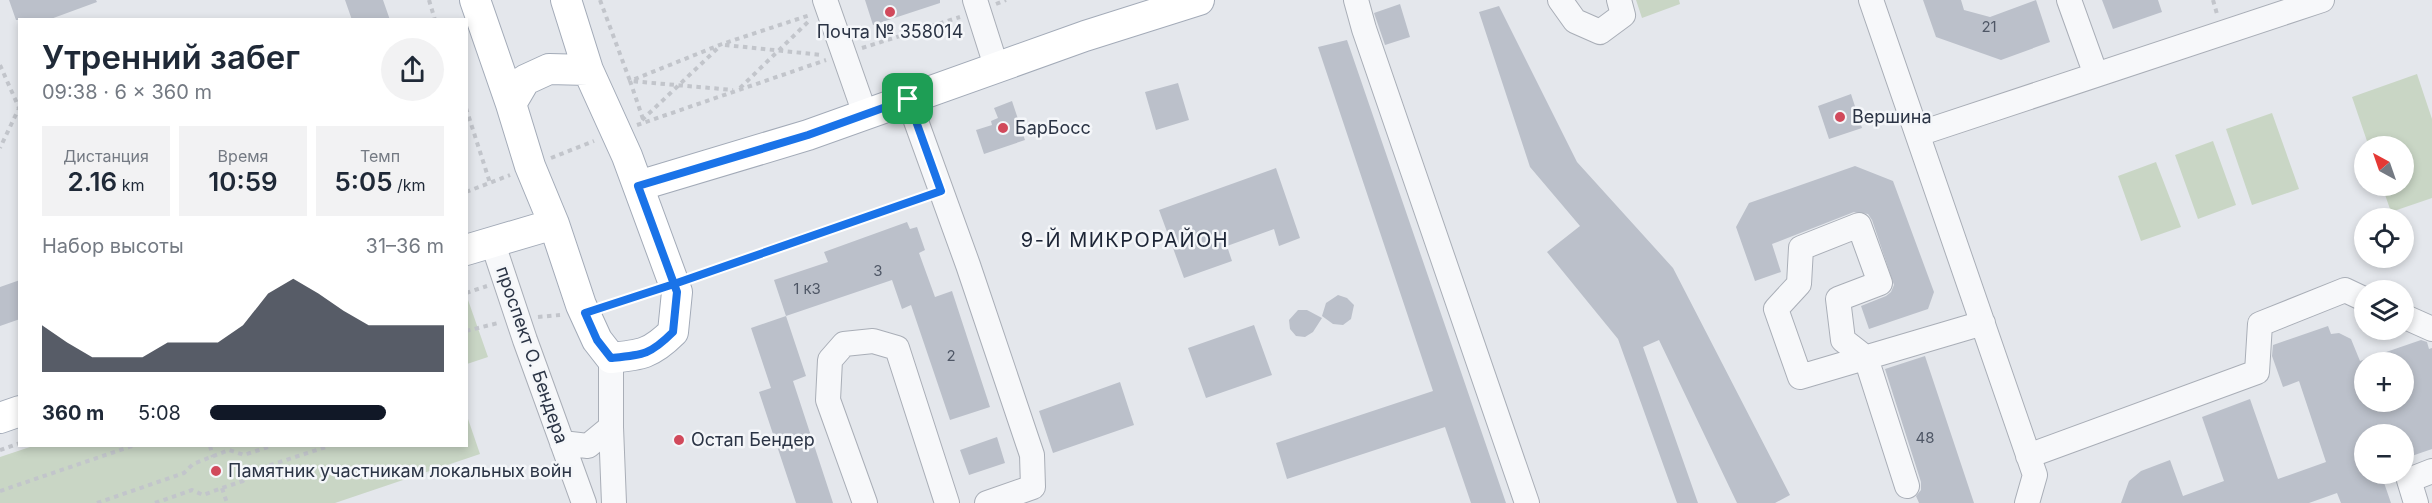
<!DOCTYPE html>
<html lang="ru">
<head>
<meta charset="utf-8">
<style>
  body { margin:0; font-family:Inter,sans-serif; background:#f2f2f3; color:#1f2937; height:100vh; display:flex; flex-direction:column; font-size:22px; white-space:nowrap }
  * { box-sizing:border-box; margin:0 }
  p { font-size:20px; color:#747a83 }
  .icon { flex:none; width:33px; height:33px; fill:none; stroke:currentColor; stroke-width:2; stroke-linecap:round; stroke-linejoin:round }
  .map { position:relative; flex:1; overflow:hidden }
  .side { position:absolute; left:18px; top:18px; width:450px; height:429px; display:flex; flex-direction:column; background:#fff; border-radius:0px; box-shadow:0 3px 9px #0003 }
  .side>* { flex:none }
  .needle { width:39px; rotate:320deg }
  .buttons { position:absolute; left:2354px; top:136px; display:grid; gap:12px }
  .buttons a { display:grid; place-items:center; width:60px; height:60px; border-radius:50%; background:#fff; box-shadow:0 3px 9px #0003; font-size:30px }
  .pin { position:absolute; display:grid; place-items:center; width:51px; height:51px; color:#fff; margin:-26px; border-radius:12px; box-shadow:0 3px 9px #0006 }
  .round { display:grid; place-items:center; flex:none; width:63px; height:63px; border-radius:32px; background:#f2f2f3 }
  .overview { display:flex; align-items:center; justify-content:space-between; height:102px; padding:0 24px }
  h1 { font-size:33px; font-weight:600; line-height:45px }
  .metrics { display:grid; grid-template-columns:repeat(3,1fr); gap:9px; height:102px; padding:6px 24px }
  .metrics div { display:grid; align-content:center; border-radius:0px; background:#f2f2f3; text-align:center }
  .metrics b { font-size:26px; font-weight:600 }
  .metrics small { font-size:16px; font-weight:400 }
  .metrics p { font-size:16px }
  .chart { height:168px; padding:12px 24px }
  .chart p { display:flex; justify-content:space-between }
  .chart svg { width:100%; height:108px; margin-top:6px; fill:#111827; opacity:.7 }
  ul { padding:0 24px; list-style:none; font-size:20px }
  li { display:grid; grid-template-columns:96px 72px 1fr; align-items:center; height:45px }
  li i { height:15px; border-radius:8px; background:#111827 }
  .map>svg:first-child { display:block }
  .green { fill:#c9d6c5 }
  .building { fill:#bbc0ca; fill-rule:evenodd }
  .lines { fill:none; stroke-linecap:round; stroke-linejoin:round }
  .minor-casing { stroke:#a9aeb7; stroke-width:26 }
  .major-casing { stroke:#a3abb8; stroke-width:32 }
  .path { stroke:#c2c5cb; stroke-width:4; stroke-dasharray:4.5 4.5; stroke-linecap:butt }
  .minor { stroke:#f7f8fa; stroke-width:24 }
  .major { stroke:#fff; stroke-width:30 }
  .route-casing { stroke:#fff; stroke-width:12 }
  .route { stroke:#1a73e8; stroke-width:8 }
  .poi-dot { fill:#d1495b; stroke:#f4f6f9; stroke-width:2 }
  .labels { text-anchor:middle; stroke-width:5; stroke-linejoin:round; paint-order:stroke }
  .number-label { font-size:15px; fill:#4f5766 }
  .poi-label { font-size:18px; fill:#2b3445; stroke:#f4f6f9; text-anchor:start }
  .street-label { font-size:18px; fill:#2b3445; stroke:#f4f6f9 }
  .neighbourhood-label { font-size:20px; letter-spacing:1.5px; fill:#1d2536; stroke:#f4f6f9 }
</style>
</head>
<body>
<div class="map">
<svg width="2432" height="503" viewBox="0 0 2432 503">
  <rect width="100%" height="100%" fill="#e4e7ec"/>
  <path class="green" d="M1636 0H1679L1680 4 1642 18Z
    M2417 74 2432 119V198L2391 212 2382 186H2403V147H2369L2352 97Z
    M2272 113 2299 189 2252 205 2226 129Z
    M2213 141 2236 205 2198 219 2175 155Z
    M2156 162 2181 227 2141 241 2118 176Z
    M467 297 488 357 467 364H466Z
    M467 416 480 454 335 503H0V457L33 446H466Z"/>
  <path class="building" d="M9 0H96L97 2 48 20H16Z
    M345 0H383L390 20H352Z
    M865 0H940V3L873 25Z
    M1923 0H1961L1964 10 1990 17 2036 0 2050 42 2001 60 1936 37Z
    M2102 0H2158L2162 12 2113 29Z
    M1400 4 1410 37 1385 45 1374 13Z
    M1499 6 1577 162 1673 268 1790 495 1775 503H1737L1659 340 1643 347 1698 503H1677L1618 339 1547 252 1580 226 1530 167 1479 12Z
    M1347 40 1506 503H1471L1445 427 1287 479 1276 443 1433 391 1318 47Z
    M1178 83 1189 120 1156 130 1145 92Z
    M1851 94 1862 128 1829 139 1818 106Z
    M1012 101 1025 140 984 154 976 130 992 125 991 121 998 118 994 108Z
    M1855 166 1893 181 1934 292 1928 309 1869 329 1861 306 1886 296 1891 292 1894 285 1872 220 1868 214 1854 212 1772 244 1781 272 1755 281 1736 227 1749 203Z
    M1276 168 1300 238 1279 246 1274 229 1227 246 1232 261 1184 278 1159 210Z
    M907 222 910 229 917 227 925 250 919 253 935 297 952 291 990 407 950 420 911 305 902 309 892 280 786 316 774 280 828 262 824 252Z
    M20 280V319L0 326V287Z
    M1338 295 1347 298 1354 305 1351 319 1343 325 1333 324 1322 316 1326 303Z
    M1298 310H1307L1322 318 1313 332 1305 337 1296 336 1290 329 1289 320Z
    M786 316 806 376 793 381 833 503H796L759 392 771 388 751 328Z
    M1254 325 1272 375 1206 398 1188 348Z
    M2328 326 2331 334 2339 333 2351 339 2360 361 2421 340 2427 342 2429 349 2432 348V449L2403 459V435H2364V474H2381L2391 503H2341L2337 493 2309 503H2121L2129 481 2141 471 2170 460 2183 496 2224 481 2202 417 2250 399 2278 479 2326 462 2299 381 2283 387 2272 356 2273 345ZM2364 363H2403V402H2364Z
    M1925 356 1974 503H1919L1916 496 1921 490V482L1885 369Z
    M1120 382 1134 425 1053 453 1039 411Z
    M997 437 1005 463 969 475 960 450Z"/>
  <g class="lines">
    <g class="minor-casing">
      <path id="minor" d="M825 0 865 114
        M975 0 997 69
        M1356 0 1364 29 1527 503
        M1560 0 1575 21 1600 32 1623 15 1619 0
        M1871 0 2035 475 2027 503
        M2069 0 2096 75
        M908 99 968 265 1032 455 1033 487 987 503
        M1918 134 2322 0
        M492 241 525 340 584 503
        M2403 316 2432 329
        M611 358V427L614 503
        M562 443 588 446 611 427
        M2028 456 2257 372 2260 324 2345 290 2364 299
        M1907 486 1866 358 1843 340 1838 299 1880 283 1859 225 1801 248 1799 284 1776 309 1800 377 1983 323
        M865 503 828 400 830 360 844 344 873 341 897 348 947 503
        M2416 503 2409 480 2432 471"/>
    </g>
    <g class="major-casing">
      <path id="major" d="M475 0 511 104
        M566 0 588 70
        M549 69 588 70 627 156 677 292 673 332C651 354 641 355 611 358L597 340 581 305 554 224 530 166 511 104 525 80Z
        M638 186 808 135 1085 36 1199 0
        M466 250 554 224
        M0 418 20 411"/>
    </g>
    <path class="path" d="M429 0 435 20
      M600 0 630 81 733 90
      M2213 0 2217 14
      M996 4 1006 0
      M725 45 822 55
      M862 48 960 17
      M0 65 19 108 0 148
      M740 88 810 20
      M466 108 490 183
      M643 119 630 81 722 44 810 15
      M642 120 719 47
      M637 125 826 60
      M551 158 594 141
      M466 192 510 175
      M696 276 922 198
      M466 293 487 286
      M606 306 652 291
      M538 317 560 315
      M466 331 498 323
      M210 446 213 457
      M0 450 20 443
      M222 488 227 503
      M0 491 132 446
      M97 503 184 473 193 464 229 450 244 455 271 446
      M155 503 192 490 203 495 222 488 243 481 249 472 329 446"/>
    <use href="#minor" class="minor"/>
    <use href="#major" class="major"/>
  </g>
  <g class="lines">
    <g class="route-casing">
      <path id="route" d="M908 99 808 135 638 186 674 284 585 313 597 340 611 358C643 355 650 355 673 332L677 292 674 284 941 191 908 99"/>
    </g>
    <use href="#route" class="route"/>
  </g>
  <g class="poi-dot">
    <circle cx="890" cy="12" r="6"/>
    <circle cx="1840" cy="117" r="6"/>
    <circle cx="1003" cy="128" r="6"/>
    <circle cx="679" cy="440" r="6"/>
    <circle cx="216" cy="471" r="6"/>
  </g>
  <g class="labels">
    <g class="number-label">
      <text x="1989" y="32">21</text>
      <text x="878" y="276">3</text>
      <text x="807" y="294">1 к3</text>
      <text x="951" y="361">2</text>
      <text x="1925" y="443">48</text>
    </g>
    <g class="poi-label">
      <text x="890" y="38" text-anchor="middle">Почта № 358014</text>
      <text x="1852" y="123">Вершина</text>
      <text x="1015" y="134">БарБосс</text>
      <text x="691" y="446">Остап Бендер</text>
      <text x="228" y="477">Памятник участникам локальных войн</text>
    </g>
    <g class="street-label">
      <text transform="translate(532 355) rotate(71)" y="6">проспект О. Бендера</text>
    </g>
    <g class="neighbourhood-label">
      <text x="1125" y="247">9-Й МИКРОРАЙОН</text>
    </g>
  </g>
</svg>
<div class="buttons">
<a><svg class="needle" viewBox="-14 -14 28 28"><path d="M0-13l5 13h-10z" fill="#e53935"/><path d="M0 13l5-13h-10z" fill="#747a83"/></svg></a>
<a><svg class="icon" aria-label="locate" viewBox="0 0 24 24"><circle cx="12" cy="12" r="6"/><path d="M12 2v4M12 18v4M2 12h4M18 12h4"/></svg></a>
<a><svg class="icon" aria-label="layers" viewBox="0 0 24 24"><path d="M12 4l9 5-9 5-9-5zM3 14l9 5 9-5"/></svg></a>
<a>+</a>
<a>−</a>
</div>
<div class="pin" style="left:908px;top:99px;background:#1e9e55"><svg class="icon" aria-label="arrive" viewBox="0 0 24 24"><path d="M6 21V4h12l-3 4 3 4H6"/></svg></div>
<section class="side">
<div class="overview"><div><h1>Утренний забег</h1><p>09:38 · 6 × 360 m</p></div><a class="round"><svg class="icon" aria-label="share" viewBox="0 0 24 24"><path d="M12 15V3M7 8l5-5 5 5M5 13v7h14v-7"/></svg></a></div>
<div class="metrics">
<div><p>Дистанция</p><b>2.16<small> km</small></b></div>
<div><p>Время</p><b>10:59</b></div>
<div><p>Темп</p><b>5:05<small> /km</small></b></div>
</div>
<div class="chart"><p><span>Набор высоты</span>31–36 m</p>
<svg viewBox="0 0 160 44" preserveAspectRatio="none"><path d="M0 44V25L10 32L20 38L30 38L40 38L50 32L60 32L70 32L80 25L90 12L100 6L110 12L120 19L130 25L140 25L150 25L160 25V44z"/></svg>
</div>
<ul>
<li><b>360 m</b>5:08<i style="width:75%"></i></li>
</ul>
</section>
</div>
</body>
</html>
